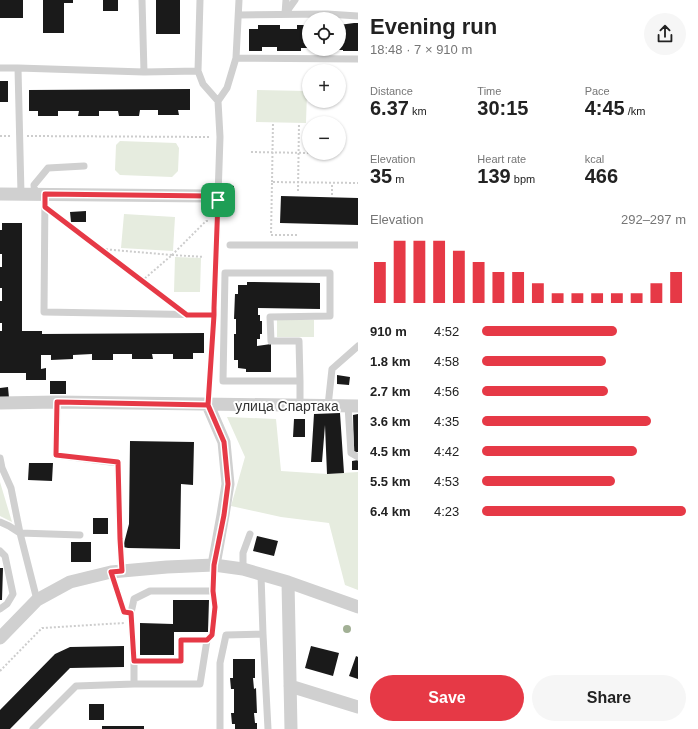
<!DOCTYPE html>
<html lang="en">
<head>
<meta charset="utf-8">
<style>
  body { margin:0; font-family:Arial,sans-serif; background:#f6f6f6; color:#222; height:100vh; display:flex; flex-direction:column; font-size:15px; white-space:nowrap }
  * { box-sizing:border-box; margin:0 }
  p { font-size:13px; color:#767676 }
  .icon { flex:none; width:22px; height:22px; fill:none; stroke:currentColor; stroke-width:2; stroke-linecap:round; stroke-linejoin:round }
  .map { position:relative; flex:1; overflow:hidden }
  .panel { display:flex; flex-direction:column; background:#fff; width:340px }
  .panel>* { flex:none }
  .controls { position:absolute; left:302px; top:12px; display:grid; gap:8px }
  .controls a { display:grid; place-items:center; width:44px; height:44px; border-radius:50%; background:#fff; box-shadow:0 1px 3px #0004; font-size:20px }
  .pin { position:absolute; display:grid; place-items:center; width:34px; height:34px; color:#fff; margin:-17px; border-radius:8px; box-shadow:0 2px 6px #0006 }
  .round { display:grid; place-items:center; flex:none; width:42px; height:42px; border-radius:21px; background:#f6f6f6 }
  .head { display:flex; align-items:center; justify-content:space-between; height:68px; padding:0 12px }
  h1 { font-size:22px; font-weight:600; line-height:30px }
  .metrics { display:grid; grid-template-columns:repeat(3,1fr); gap:6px; height:68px; padding:4px 12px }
  .metrics div { display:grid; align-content:center }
  .metrics b { font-size:20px; font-weight:600 }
  .metrics small { font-size:11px; font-weight:400 }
  .metrics p { font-size:11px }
  .chart { height:112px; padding:8px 12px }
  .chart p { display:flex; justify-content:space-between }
  .chart svg { width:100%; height:72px; margin-top:4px; stroke:#e63946; stroke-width:6 }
  .action { display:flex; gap:8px; margin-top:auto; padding:8px 12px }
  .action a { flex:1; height:46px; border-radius:24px; background:#e63946; color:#fff; font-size:16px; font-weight:600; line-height:46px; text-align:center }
  .action a+a { background:#f6f6f6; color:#222 }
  ul { padding:0 12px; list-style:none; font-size:13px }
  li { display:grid; grid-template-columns:64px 48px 1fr; align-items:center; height:30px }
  li i { height:10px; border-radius:5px; background:#e63946 }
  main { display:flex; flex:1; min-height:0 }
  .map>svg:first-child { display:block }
  .green { fill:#e6ecdf }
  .building { fill:#1a1a1a }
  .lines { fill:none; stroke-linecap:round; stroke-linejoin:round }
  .path { stroke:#cdcdcd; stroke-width:2; stroke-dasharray:2 2; stroke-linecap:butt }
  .service { stroke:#d0d0d0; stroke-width:7 }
  .minor { stroke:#d0d0d0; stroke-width:13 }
  .tree { fill:#a2b095 }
  .route-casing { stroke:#fff; stroke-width:8 }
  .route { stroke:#e63946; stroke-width:5 }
  .labels { text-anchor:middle; stroke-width:4; stroke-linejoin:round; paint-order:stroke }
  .street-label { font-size:14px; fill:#333; stroke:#fff }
</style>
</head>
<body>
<main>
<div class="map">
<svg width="358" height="729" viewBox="0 0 358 729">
  <rect width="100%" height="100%" fill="#fff"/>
  <path class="green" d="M257 90 307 91 306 123 256 122Z
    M120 141 176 143 179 148 178 171 172 177 120 175 115 170 116 145Z
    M124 214 175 217 173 251 121 248Z
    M175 257 201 258 200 292H174Z
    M277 320H314V337H277Z
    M227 417 276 419 281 471 327 474 358 472V590L345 585 329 523 281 517 231 506 245 457Z
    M0 482 12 522 0 516Z"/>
  <path class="building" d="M0 0H23V18H0Z
    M43 0H73V3H64V33H43Z
    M103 0H118V11H103Z
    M156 0H180V34H156Z
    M354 23H358V51H343V50H339V25Z
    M258 25H280V29H297V25H309V48H301V51H277V47H262V51H249V29H258Z
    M317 49H329V51H317Z
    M0 81H8V102H0Z
    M190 89V110H178L179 115H158V110H140L139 116H119L118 111H99V116H78L79 111H58V116H38V111H29V90Z
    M223 185 234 186 233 195 223 194Z
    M281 196 358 198V225L280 223Z
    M86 211V222H71L70 212Z
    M2 223H22V331H42V334L204 333V353H193V359H173V354H152L153 359H132V354H113V360H92V354L73 355V359L51 360V355H41V369L46 368V380H26V373H0V331H2V323H0V301H2V288H0V267H2V254H0V230H2Z
    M247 282 320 283V309L258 308V315H260V321H262V334H260V339H257V346L271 344V372H246V369L238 368V360H234V334H236V319H234L235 294H238V285H247Z
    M337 375 350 377 349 385 337 384Z
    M50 381H66V394H50Z
    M8 387 9 398H0V388Z
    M340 413 344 473 327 474 325 425 322 462H311L314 414Z
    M358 414V452H354L353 415Z
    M294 419H305V437H293Z
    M130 441 194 442 193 485 181 484 180 549 128 548 123 547 129 524Z
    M358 460V470H352V461Z
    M29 463H53L52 481 28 480Z
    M93 518H108V534H93Z
    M257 536 278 541 274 556 253 551Z
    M71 542H91V562H71Z
    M0 568H3L2 600H0Z
    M173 600H209L208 632H174V655H140V623L173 624Z
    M124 646V667L70 668 10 729H0V710L55 654 70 647Z
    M311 646 339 653 333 676 305 668Z
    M356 656 358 657V679L349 676Z
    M233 659H255V678H253L254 689 256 688 257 713H254L255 723H257V729H235V724H232L231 713H234V689H231L230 678H233Z
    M89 704H104V720H89Z
    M102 726H144V729H102Z"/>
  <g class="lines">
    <path class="path" d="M0 136H11
      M27 136 211 137
      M251 152 309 153
      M272 182 273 122
      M298 191 299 123
      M332 195V183
      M54 214 175 305
      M297 235H271L272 182 358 183
      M102 249 172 255 143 280
      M172 255 206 221H209
      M172 255 204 257
      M209 394 213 324
      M212 634 215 607 214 599
      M0 671 42 628 124 623"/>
    <path class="service" d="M142 0 144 72
      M286 0 285 14 295 0
      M239 15 327 14 358 16
      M236 58 358 59
      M0 68H18
      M198 71 200 0
      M218 101 227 88 236 58 239 0
      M21 194 18 68 144 72 198 71 203 84 218 101 220 137 214 315 44 312 45 193
      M35 194 34 185 48 168 84 166
      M230 245H358
      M225 273H330V316L270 317 271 341H299L300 381H223Z
      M57 402 56 455 118 463 120 539 122 571
      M300 406V381
      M328 406 332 369 358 346
      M348 406 351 453 358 457
      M0 458 2 468 11 488 20 533 37 600
      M0 522 9 526 20 533 80 535
      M0 551 5 556 13 594 7 604 0 609
      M243 569V553L250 534
      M111 572 124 612 131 613 134 599 150 591H213L214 565
      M261 575 263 634
      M131 613 134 661
      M33 729 76 686 134 684H200L207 640H181V661H134V684
      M220 729V663L226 635 263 634 268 729"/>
    <path class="minor" d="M0 194 208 196 217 200
      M0 403 57 402 358 406
      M208 405 224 442 228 484 223 515 214 565
      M288 582 291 729
      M0 638 37 600 70 582 111 572 167 567 214 565 243 569 288 582 358 607
      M290 686 358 707"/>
  </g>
  <circle class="tree" cx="347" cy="629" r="4"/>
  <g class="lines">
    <g class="route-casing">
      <path id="route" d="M218 200 208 196 45 194V207L187 315H214L208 405 224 442 228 484 224 515 214 565 213 591 215 607 212 635 207 640H181V661H134L131 613 124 612 111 572 122 571 120 539 118 462 56 455 57 402 208 405 214 315V308L218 200"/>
    </g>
    <use href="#route" class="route"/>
  </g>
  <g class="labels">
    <g class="street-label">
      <text x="287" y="411">улица Спартака</text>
    </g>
  </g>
</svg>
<div class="controls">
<a><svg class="icon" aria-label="locate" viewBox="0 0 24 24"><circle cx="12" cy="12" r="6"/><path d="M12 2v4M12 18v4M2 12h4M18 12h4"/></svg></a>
<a>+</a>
<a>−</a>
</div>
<div class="pin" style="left:218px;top:200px;background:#1e9e55"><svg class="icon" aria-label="arrive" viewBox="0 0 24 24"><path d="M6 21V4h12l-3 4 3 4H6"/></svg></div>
</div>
<section class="panel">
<div class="head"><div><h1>Evening run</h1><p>18:48 · 7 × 910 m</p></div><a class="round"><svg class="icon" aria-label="share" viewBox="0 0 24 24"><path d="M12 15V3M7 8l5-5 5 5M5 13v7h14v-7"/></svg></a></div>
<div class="metrics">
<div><p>Distance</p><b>6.37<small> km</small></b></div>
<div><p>Time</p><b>30:15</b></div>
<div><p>Pace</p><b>4:45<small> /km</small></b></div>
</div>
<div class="metrics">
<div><p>Elevation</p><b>35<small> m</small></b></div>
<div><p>Heart rate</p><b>139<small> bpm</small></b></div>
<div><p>kcal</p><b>466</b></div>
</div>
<div class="chart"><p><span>Elevation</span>292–297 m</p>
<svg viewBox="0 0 160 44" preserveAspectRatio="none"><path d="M5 44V19M15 44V6M25 44V6M35 44V6M45 44V12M55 44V19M65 44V25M75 44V25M85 44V32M95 44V38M105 44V38M115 44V38M125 44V38M135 44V38M145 44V32M155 44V25"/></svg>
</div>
<ul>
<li><b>910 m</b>4:52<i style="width:66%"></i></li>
<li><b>1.8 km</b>4:58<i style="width:61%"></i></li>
<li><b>2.7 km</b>4:56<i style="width:62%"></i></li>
<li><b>3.6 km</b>4:35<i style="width:83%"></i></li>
<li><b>4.5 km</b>4:42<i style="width:76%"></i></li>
<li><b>5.5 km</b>4:53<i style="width:65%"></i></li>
<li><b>6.4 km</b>4:23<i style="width:100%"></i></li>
</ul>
<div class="action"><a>Save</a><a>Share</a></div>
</section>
</main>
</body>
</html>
